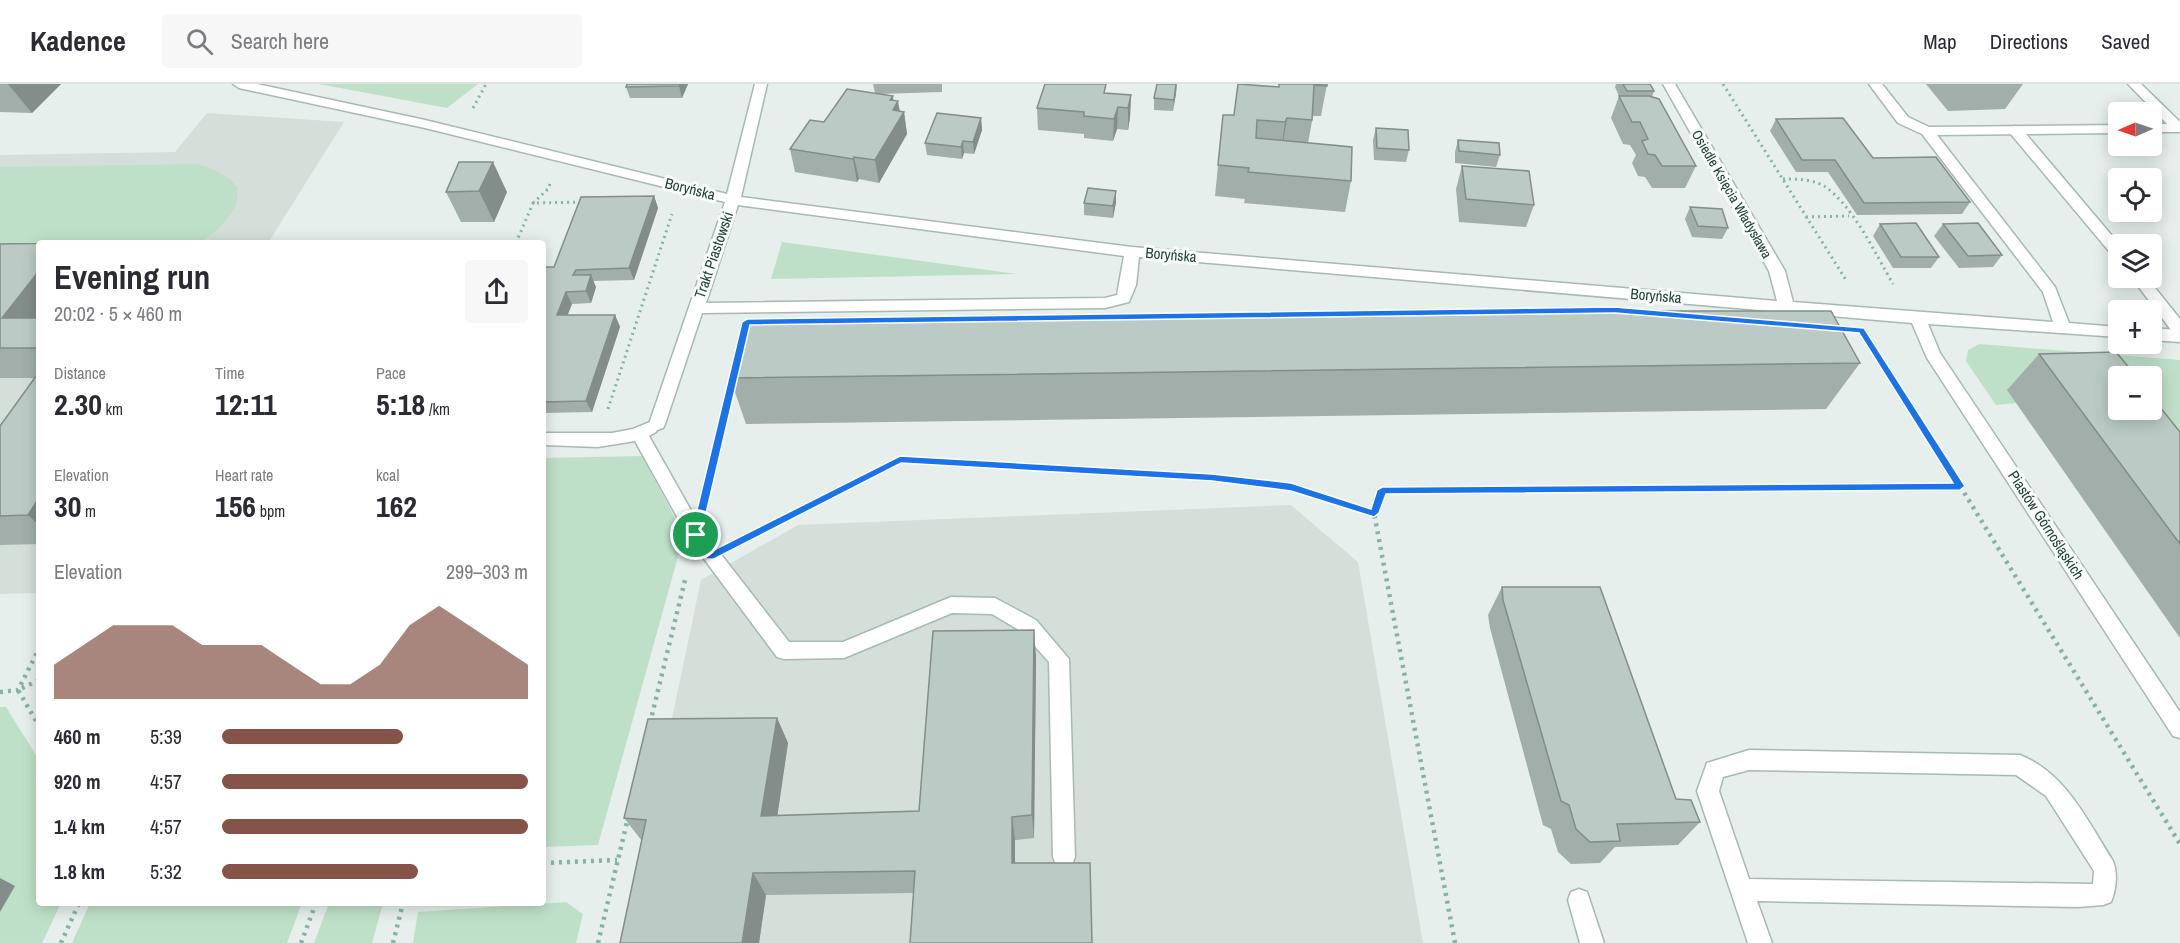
<!DOCTYPE html>
<html lang="en">
<head>
<meta charset="utf-8">
<style>
  body { margin:0; font-family:"Archivo Narrow",sans-serif; background:#f7f7f7; color:#2b2b33; height:100vh; display:flex; flex-direction:column; font-size:22px; white-space:nowrap }
  * { box-sizing:border-box; margin:0 }
  p { font-size:20px; color:#7c7c81 }
  .icon { flex:none; width:33px; height:33px; fill:none; stroke:currentColor; stroke-width:2; stroke-linecap:round; stroke-linejoin:round }
  .map { position:relative; flex:1; overflow:hidden }
  .drawer { position:absolute; left:36px; top:156px; width:510px; height:666px; display:flex; flex-direction:column; background:#fff; border-radius:6px; box-shadow:0 3px 15px #0003 }
  .drawer>* { flex:none }
  .needle { width:39px; rotate:268deg }
  .tools { position:absolute; left:2108px; top:18px; display:grid; gap:12px }
  .tools a { display:grid; place-items:center; width:54px; height:54px; border-radius:6px; background:#fff; box-shadow:0 3px 15px #0003; font-size:30px }
  .pin { position:absolute; display:grid; place-items:center; width:51px; height:51px; color:#fff; margin:-26px; border:3px solid #fff; border-radius:50%; box-shadow:0 2px 6px #0007 }
  .round { display:grid; place-items:center; flex:none; width:63px; height:63px; border-radius:6px; background:#f7f7f7 }
  .summary { display:flex; align-items:center; justify-content:space-between; height:102px; padding:0 18px }
  h1 { font-size:33px; font-weight:700; line-height:45px }
  .figures { display:grid; grid-template-columns:repeat(3,1fr); gap:9px; height:102px; padding:6px 18px }
  .figures div { display:grid; align-content:center }
  .figures b { font-size:30px; font-weight:700 }
  .figures small { font-size:16px; font-weight:400 }
  .figures p { font-size:16px }
  .chart { height:168px; padding:12px 18px }
  .chart p { display:flex; justify-content:space-between }
  .chart svg { width:100%; height:108px; margin-top:6px; fill:#855347; opacity:.7 }
  ul { padding:0 18px; list-style:none; font-size:20px }
  li { display:grid; grid-template-columns:96px 72px 1fr; align-items:center; height:45px }
  li i { height:15px; border-radius:8px; background:#855347 }
  header { display:flex; align-items:center; gap:36px; box-sizing:border-box; height:84px; padding:0 30px; background:#fff; border-bottom:2px solid #e1e1e2 }
  header strong { font-size:28px }
  nav { display:flex; gap:33px; margin-inline-start:auto; font-size:21px }
  .search { width:420px; height:54px; background:#f7f7f7; display:flex; align-items:center; gap:15px; box-sizing:border-box; padding:0 21px; border-radius:6px; color:#7c7c81; font-size:22px }
  .map>svg:first-child { display:block }
  .built { fill:#d4dfda }
  .green { fill:#bfe0c8; fill-rule:evenodd }
  .lines { fill:none; stroke-linecap:round; stroke-linejoin:round }
  .service-casing { stroke:#a8b8b2; stroke-width:3 }
  .minor-casing { stroke:#a8b8b2; stroke-width:3 }
  .path-far1 { stroke:#86b3a5; stroke-width:3; stroke-dasharray:2 4; stroke-linecap:butt }
  .path { stroke:#86b3a5; stroke-width:4.5; stroke-dasharray:3 5; stroke-linecap:butt }
  .service { fill:#fff; fill-rule:evenodd }
  .minor { fill:#fff; fill-rule:evenodd }
  .wall { fill:#a1aea9 }
  .shaded-wall { fill:#838d89 }
  .building { fill:#bbcac4; stroke:#838d89; stroke-width:1.5 }
  .route { fill:#1a73e8; stroke:#fff; stroke-width:1.5; fill-rule:evenodd }
  .labels { text-anchor:middle; stroke-width:6; stroke-linejoin:round; paint-order:stroke }
  .far-street-label { font-size:14px; fill:#24423a; stroke:#f7fbf9 }
  .street-label { font-size:15px; fill:#24423a; stroke:#f7fbf9 }
</style>
</head>
<body>
<header>
<strong>Kadence</strong>
<div class="search"><svg class="icon" aria-label="search" viewBox="0 0 24 24"><circle cx="10" cy="10" r="6"/><path d="M15 15l6 6"/></svg>Search here</div>
<nav><a>Map</a><a>Directions</a><a>Saved</a></nav>
</header>
<div class="map">
<svg width="2180" height="859" viewBox="0 0 2180 859">
  <rect width="100%" height="100%" fill="#e6efeb"/>
  <path class="built" d="M207 29 344 38 268 159H39V509L0 510V71L175 68Z
    M1291 421 1358 478 1423 859H625L701 496 798 441Z"/>
  <path class="green" d="M319 0H478L447 24Z
    M198 80C215 85 227 90 238 104L236 122 222 142 199 159H39L0 186V83Z
    M782 158 1017 190 771 195Z
    M1979 260 2180 276V435L2016 319 1996 321 1966 277 1968 266ZM2118 292H2151V326H2118Z
    M642 372 684 451 598 761 543 763V374Z
    M0 623H6L39 676V819H61L42 859H0Z
    M566 818 583 830 576 859H413L418 828Z
    M90 819H302L287 859H72Z
    M329 819H383L372 859H314Z"/>
  <g class="lines">
    <g class="service-casing">
      <path id="service" d="M2015 42 2020 43 2119 160 2118 174 2113 172 2010 49 2008 46Z
        M2132 194H2147L2180 235V251L2174 250Z
        M650 338 656 340 658 344 656 348 649 352 702 446 789 558H843L951 513 995 514 1036 536 1069 575 1075 773 1072 781 1064 784 1056 781 1053 773 1049 578 1022 548 992 530 952 529 844 574 784 575 777 573 690 456 635 357 598 363 543 361V349H612L633 345Z
        M1749 666 2020 671C2066 689 2088 738 2113 777 2118 790 2116 806 2111 818L2103 821 2078 823 1757 817 1772 859H1748L1697 707 1707 679ZM1749 686 2016 691 2046 712 2094 787 2093 800 1749 795 1719 707 1723 693Z"/>
    </g>
    <g class="minor-casing">
      <path id="minor" d="M233 0H257L425 36 727 110 755 0H767L741 113 1132 163 1777 217 1769 187 1663 0H1675L1785 187 1793 218 2053 238 2043 208 1922 50 1898 39 1869 0H1882L1908 33 1929 43 2118 41V49L1937 51 2055 203 2069 239 2118 243V253L1928 240 1940 269 2180 628V654L2173 652 1927 274 1912 239 1139 173 1136 201 1129 218 1105 224 702 229 665 340 663 344 657 346 651 344 649 340 725 118 425 44 239 4ZM738 121 1124 172 1117 211 1105 214 706 219Z
        M2128 0H2141L2180 38V48H2151V40H2167Z
        M2151 244 2180 246V258L2151 256Z
        M1579 805 1587 808 1604 859H1580L1568 816 1571 808Z"/>
    </g>
    <path class="path-far1" d="M1723 0 1846 196
      M473 24 486 0
      M1783 95C1796 95 1812 95 1824 102 1853 121 1876 171 1893 200
      M550 100 548 105 533 119 584 118
      M1806 133 1849 132
      M516 159 533 119
      M1147 233 1466 228
      M1870 260 1938 368
      M608 325 672 130
      M715 368 733 294"/>
    <path class="path" d="M1937 366 1960 402
      M707 403 716 366
      M740 457 900 376 1212 393 1291 403 1374 429
      M39 596 18 606 39 642
      M0 608 18 606 39 565
      M650 639 686 492
      M543 779 617 776
      M61 859 79 819
      M301 859 316 819
      M393 859 403 819
      M598 859 628 734
      M1455 859 1374 429 1382 406 1960 402 2180 760"/>
    <use href="#service" class="service"/>
    <use href="#minor" class="minor"/>
  </g>
  <path class="wall" d="M0 0H61L32 29 0 28Z
    M627 0H688L682 14H630L626 3Z
    M873 0H942V8L879 10 893 16 900 27 904 28 907 50 879 99 859 95 857 98 795 88 790 65 824 38 875 9Z
    M1177 0 1173 27 1154 26V14Z
    M1327 0 1321 32H1313L1308 59 1351 97 1345 128 1244 119 1245 115 1215 112 1223 31H1234L1279 3Z
    M1616 0H1650L1654 7 1652 13 1696 82 1685 104H1652L1645 93 1638 92 1632 79 1636 71 1630 61 1623 60 1611 34 1619 12 1615 3Z
    M1926 0H2023L2005 25 1948 27Z
    M1106 9 1131 11 1130 33 1128 46 1117 45 1113 57 1084 54V50L1038 46 1037 24Z
    M981 34 982 46 974 70 964 69 962 75 927 71 925 59Z
    M1776 35 1873 74 1970 118 1962 130 1857 131 1828 88H1796L1770 47Z
    M1376 44 1409 66 1406 78 1374 76 1373 56Z
    M1458 56 1500 71 1496 83 1455 79V68Z
    M459 78 507 108 494 138H461L446 108Z
    M1462 82 1534 121 1526 143 1459 138 1456 105Z
    M1116 107V118L1113 134 1084 131V119Z
    M654 112 658 124 634 196 593 197 596 203 591 219 572 220 567 231H615L620 243 592 328 543 329V183H554Z
    M1690 123 1728 144 1722 155 1692 153 1685 135Z
    M1880 140 1939 173 1931 184H1893L1873 152Z
    M1943 140 2002 171 1993 183 1959 184 1934 152Z
    M39 159V460L0 461V342L34 294H0V160Z
    M2039 270 2180 348V554L2007 306Z
    M1860 279 1826 325 746 340 730 294Z
    M1502 503 1676 715 1700 738 1678 761 1615 763 1600 779 1571 780 1558 768 1551 745 1543 741 1490 544 1488 531Z
    M1036 573 1034 754 1015 756 913 809 766 811 759 859H620L642 757 624 734 777 634 788 659 777 731 919 727Z"/>
  <path class="shaded-wall" d="M8 0H61L32 29Z
    M680 0H688L682 14 679 2Z
    M1177 0 1176 10 1173 27 1174 16Z
    M1131 11 1130 33 1128 46V24Z
    M893 12 894 24 898 17 901 34 904 28 907 50 879 99 875 76 890 16Z
    M1118 23 1117 45 1113 57 1114 35Z
    M981 34 982 46 974 70 973 58Z
    M1287 34 1282 65 1281 69 1285 38Z
    M963 57 964 69 962 75 961 63Z
    M854 73 859 95 857 98 853 75Z
    M493 78 507 108 494 138 479 107Z
    M1116 107V118L1113 134V122Z
    M654 112 658 124 634 196 629 184Z
    M39 187V255L32 265 2 234Z
    M591 191 596 203 591 219 586 207Z
    M566 208 572 220 563 243 557 231Z
    M615 231 620 243 592 328 586 317Z
    M39 414V441L28 431Z
    M1034 546 1036 573 1034 754 1032 731Z
    M777 634 788 659 774 755 761 732Z
    M1012 733 1015 756V801L1012 779Z
    M753 789 766 811 759 859H742Z
    M0 794 15 802 0 828Z"/>
  <path class="building" d="M627 0H680L679 2 626 3Z
    M1045 0H1106L1104 9 1131 11 1128 24 1118 23 1114 35 1084 32V28L1037 24Z
    M1157 0H1176L1174 16 1154 14Z
    M1238 0 1279 3V0H1327V2L1314 1 1312 36 1287 34 1285 38 1257 36 1256 54 1352 63 1351 97 1248 88 1249 84 1218 81 1223 31H1234Z
    M1623 0H1650L1654 7H1627Z
    M847 5 893 12 890 16 898 17 893 26 904 28 875 76 854 73 853 75 790 65 810 36 824 38Z
    M1619 12H1649L1659 15 1696 82H1662L1655 71 1648 70 1642 57 1648 55 1640 38H1632Z
    M937 29 981 34 973 58 963 57 961 63 925 59Z
    M1843 34 1873 74 1936 73 1970 118 1864 119 1835 76H1802L1776 35Z
    M1376 44 1408 46 1409 66 1377 64Z
    M1458 56 1499 59 1500 71 1459 67Z
    M459 78H493L479 107 446 108Z
    M1462 82 1529 87 1534 121 1466 115Z
    M1088 104 1116 107 1113 122 1084 119Z
    M654 112 629 184 576 186 573 191H591L586 207 566 208 557 231H615L586 317 543 318V183H554L581 113Z
    M1690 123 1722 125 1728 144 1698 142Z
    M1916 139 1939 173H1901L1880 140Z
    M1978 139 2002 171 1968 172 1943 140Z
    M39 159V187L2 234H39V264H0V160L61 159Z
    M1661 227H1831L1860 279 730 294 742 239Z
    M2116 268 2136 292H2118V326H2151V312L2180 348V460L2039 270Z
    M39 288V414L28 431 0 432V342Z
    M1502 503H1600L1676 715 1691 716 1700 738 1617 740 1620 757 1590 758 1576 745 1569 721 1561 717 1503 516Z
    M1034 546 1032 731 1012 733V779H1090L1092 859H910L915 787 753 789 742 859H620L646 736 624 734 648 635 777 634 761 732 919 727 933 547Z"/>
  <path class="route" d="M1615 223 1864 244 1965 402 1960 406 1386 410 1379 429 1374 433 1291 407 1212 397 901 379 714 475H707L691 451 742 238 747 235ZM1615 229 1859 249 1953 399 1382 403 1377 406 1371 425 1291 399 1212 390 900 372 712 467 701 451 750 241Z"/>
  <g class="labels">
    <g class="far-street-label">
      <text transform="translate(1732 110) rotate(60)" y="5">Osiedle Księcia Władysława</text>
    </g>
    <g class="street-label">
      <text transform="translate(690 105) rotate(14)" y="5">Boryńska</text>
      <text transform="translate(714 171) rotate(-71)" y="5">Trakt Piastowski</text>
      <text transform="translate(1171 171) rotate(5)" y="5">Boryńska</text>
      <text transform="translate(1656 212) rotate(5)" y="5">Boryńska</text>
      <text transform="translate(2046 441) rotate(57)" y="5">Piastów Górnośląskich</text>
    </g>
  </g>
</svg>
<div class="tools">
<a><svg class="needle" viewBox="-14 -14 28 28"><path d="M0-13l5 13h-10z" fill="#e53935"/><path d="M0 13l5-13h-10z" fill="#7c7c81"/></svg></a>
<a><svg class="icon" aria-label="locate" viewBox="0 0 24 24"><circle cx="12" cy="12" r="6"/><path d="M12 2v4M12 18v4M2 12h4M18 12h4"/></svg></a>
<a><svg class="icon" aria-label="layers" viewBox="0 0 24 24"><path d="M12 4l9 5-9 5-9-5zM3 14l9 5 9-5"/></svg></a>
<a>+</a>
<a>−</a>
</div>
<div class="pin" style="left:696px;top:451px;background:#1e9e55"><svg class="icon" aria-label="arrive" viewBox="0 0 24 24"><path d="M6 21V4h12l-3 4 3 4H6"/></svg></div>
<section class="drawer">
<div class="summary"><div><h1>Evening run</h1><p>20:02 · 5 × 460 m</p></div><a class="round"><svg class="icon" aria-label="share" viewBox="0 0 24 24"><path d="M12 15V3M7 8l5-5 5 5M5 13v7h14v-7"/></svg></a></div>
<div class="figures">
<div><p>Distance</p><b>2.30<small> km</small></b></div>
<div><p>Time</p><b>12:11</b></div>
<div><p>Pace</p><b>5:18<small> /km</small></b></div>
</div>
<div class="figures">
<div><p>Elevation</p><b>30<small> m</small></b></div>
<div><p>Heart rate</p><b>156<small> bpm</small></b></div>
<div><p>kcal</p><b>162</b></div>
</div>
<div class="chart"><p><span>Elevation</span>299–303 m</p>
<svg viewBox="0 0 160 44" preserveAspectRatio="none"><path d="M0 44V30L10 22L20 14L30 14L40 14L50 22L60 22L70 22L80 30L90 38L100 38L110 30L120 14L130 6L140 14L150 22L160 30V44z"/></svg>
</div>
<ul>
<li><b>460 m</b>5:39<i style="width:59%"></i></li>
<li><b>920 m</b>4:57<i style="width:100%"></i></li>
<li><b>1.4 km</b>4:57<i style="width:100%"></i></li>
<li><b>1.8 km</b>5:32<i style="width:64%"></i></li>
</ul>
</section>
</div>
</body>
</html>
